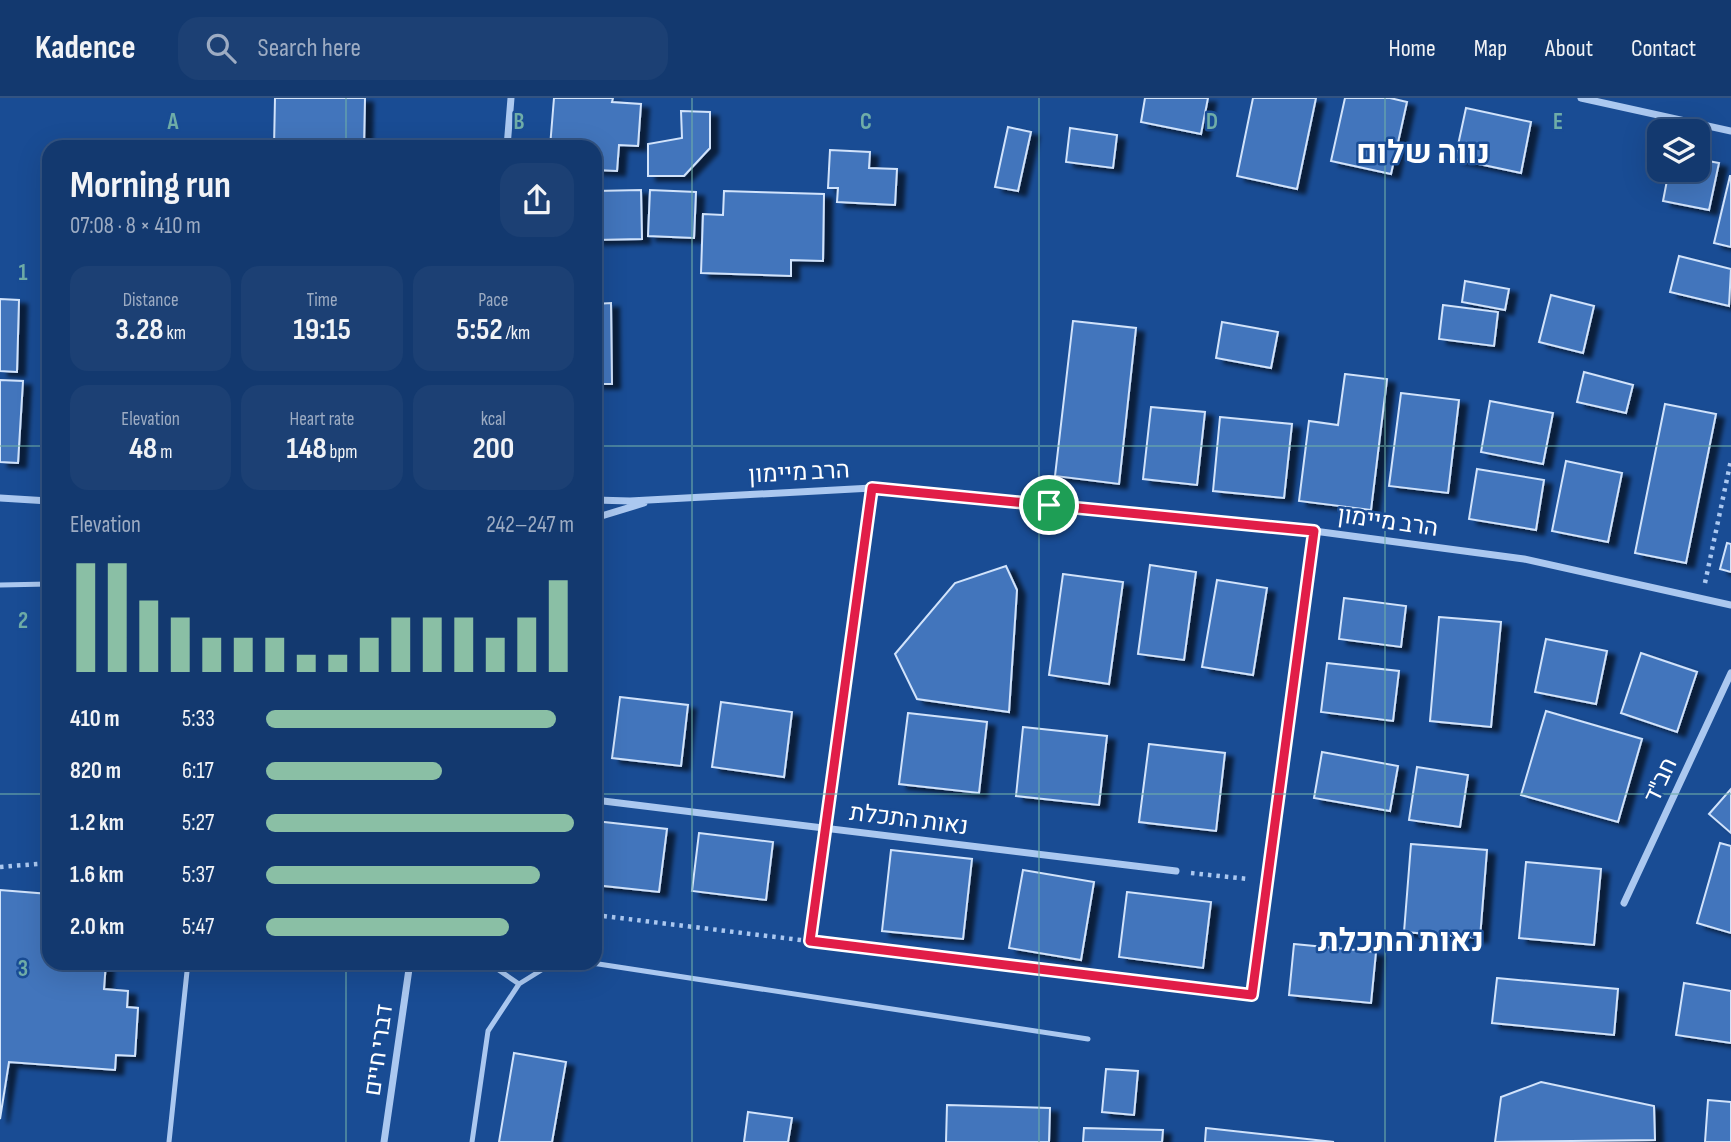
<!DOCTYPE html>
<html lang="en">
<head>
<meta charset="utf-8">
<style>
  body { margin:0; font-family:"Sofia Sans Condensed",Heebo,sans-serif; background:#1c4074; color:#f1f3f6; height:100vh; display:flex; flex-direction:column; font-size:26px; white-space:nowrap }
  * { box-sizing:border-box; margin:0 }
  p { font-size:23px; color:#9dacc3 }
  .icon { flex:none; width:38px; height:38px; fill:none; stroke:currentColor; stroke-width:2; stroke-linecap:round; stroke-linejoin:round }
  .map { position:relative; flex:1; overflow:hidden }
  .details { position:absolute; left:42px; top:42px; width:560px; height:830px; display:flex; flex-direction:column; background:#13396f; border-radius:21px; box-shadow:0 7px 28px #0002,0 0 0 2px #325382 }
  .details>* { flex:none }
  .tools { position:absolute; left:1647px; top:21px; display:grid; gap:14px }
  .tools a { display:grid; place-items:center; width:63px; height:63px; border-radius:14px; background:#13396f; box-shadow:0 7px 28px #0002,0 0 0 2px #325382; font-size:35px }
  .pin { position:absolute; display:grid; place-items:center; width:60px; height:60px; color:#fff; margin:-30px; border:4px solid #fff; border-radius:50%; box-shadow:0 2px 7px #0007 }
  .round { display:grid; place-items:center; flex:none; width:74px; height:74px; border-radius:21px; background:#1c4074 }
  .head { display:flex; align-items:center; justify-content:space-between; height:119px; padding:0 28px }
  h1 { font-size:38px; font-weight:700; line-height:52px }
  .figures { display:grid; grid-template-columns:repeat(3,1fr); gap:10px; height:119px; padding:7px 28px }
  .figures div { display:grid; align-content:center; border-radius:18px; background:#1c4074; text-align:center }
  .figures b { font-size:30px; font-weight:700 }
  .figures small { font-size:19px; font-weight:400 }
  .figures p { font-size:19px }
  .chart { height:196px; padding:14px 28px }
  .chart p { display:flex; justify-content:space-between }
  .chart svg { width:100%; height:126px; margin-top:7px; stroke:#8abfa5; stroke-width:6 }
  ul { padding:0 28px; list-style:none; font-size:23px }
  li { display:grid; grid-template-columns:112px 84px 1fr; align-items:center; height:52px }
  li i { height:18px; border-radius:9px; background:#8abfa5 }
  header { display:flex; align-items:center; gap:42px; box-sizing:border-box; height:98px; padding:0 35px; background:#13396f; border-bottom:2px solid #325382 }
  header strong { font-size:33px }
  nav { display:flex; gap:38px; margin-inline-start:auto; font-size:24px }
  .search { width:490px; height:63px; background:#1c4074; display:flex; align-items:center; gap:18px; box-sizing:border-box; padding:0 24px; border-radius:21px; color:#9dacc3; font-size:26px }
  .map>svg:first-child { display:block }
  .building { fill:#4275bc; stroke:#d1e3fb; stroke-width:2; filter:url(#shadow) }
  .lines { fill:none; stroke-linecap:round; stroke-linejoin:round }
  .path { stroke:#abc8f0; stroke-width:4.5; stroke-dasharray:3.5 5; stroke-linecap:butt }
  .lane { stroke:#abc8f0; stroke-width:5 }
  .street { stroke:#abc8f0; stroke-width:7 }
  .route-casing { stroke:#fff; stroke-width:14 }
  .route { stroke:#e11d48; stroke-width:9 }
  .grid { fill:none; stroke:#6fada8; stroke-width:2; stroke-opacity:0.55 }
  .labels { text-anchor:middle; stroke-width:5; stroke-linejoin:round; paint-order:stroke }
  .street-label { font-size:24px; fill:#fff; stroke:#194c94 }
  .district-label { font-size:32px; font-weight:bold; fill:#fff; stroke:#194c94 }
  .grid-label { font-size:23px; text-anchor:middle; font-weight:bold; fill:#6fada8; stroke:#194c94; stroke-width:5; stroke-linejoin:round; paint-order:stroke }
</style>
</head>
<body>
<header>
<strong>Kadence</strong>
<div class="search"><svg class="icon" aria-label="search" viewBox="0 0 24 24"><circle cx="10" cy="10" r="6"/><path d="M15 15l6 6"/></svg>Search here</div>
<nav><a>Home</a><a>Map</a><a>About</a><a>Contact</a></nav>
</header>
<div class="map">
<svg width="1731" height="1044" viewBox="0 0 1731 1044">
  <defs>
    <filter id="shadow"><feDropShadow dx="8" dy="4.5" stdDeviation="2" flood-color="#0009"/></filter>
  </defs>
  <rect width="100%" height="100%" fill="#194c94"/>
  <path class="building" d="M275 0H365L364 49H274Z
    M554 0H613L612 4 641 6 638 48 619 47 617 73 595 72V49H550Z
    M1145 0H1208L1201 36 1141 24Z
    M1253 0H1316L1297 91 1237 78Z
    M1345 0H1390L1407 4 1391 76 1331 63Z
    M1466 10 1531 24 1521 75 1455 61Z
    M681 13 710 14V50L684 78H648V46L682 40Z
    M1008 29 1031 34 1018 93 995 89Z
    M1070 30 1117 37 1113 70 1066 64Z
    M830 52 870 54 869 70 897 71 895 107 837 104 838 90H828Z
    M1698 61 1719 65 1709 112 1663 103 1669 72H1698Z
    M1730 78H1731V149L1714 145Z
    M641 92 642 141 595 142V93Z
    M650 92 696 94 694 140 648 138Z
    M724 93 824 96 823 163 791 162V178L701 175 703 116 723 117Z
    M1679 158 1731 171 1729 208 1670 194Z
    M1465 183 1509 191 1505 212 1462 204Z
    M1551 197 1594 208 1583 255 1539 244Z
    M47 200H49V361H47Z
    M0 201 19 202 17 274 0 273Z
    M611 205 612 286H595V206Z
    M1443 207 1498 214 1494 248 1439 241Z
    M1073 223 1136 230 1119 386 1055 378Z
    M1222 224 1278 234 1271 270 1216 260Z
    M1584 274 1633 287 1626 315 1577 304Z
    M1345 276 1387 281 1371 412 1299 403 1309 323 1338 327Z
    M0 282 23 283 18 365 0 364Z
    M1401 295 1459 302 1448 395 1389 388Z
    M1490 303 1553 315 1543 366 1481 354Z
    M1665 306 1716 316 1686 465 1635 455Z
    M1151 309 1205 314 1197 387 1143 381Z
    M1220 319 1292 326 1284 400 1213 393Z
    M1566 363 1622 375 1608 444 1552 433Z
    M1477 371 1544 382 1536 432 1469 421Z
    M1727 445 1731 446V474L1720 471Z
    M1150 467 1196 474 1184 562 1138 556Z
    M1006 468 1017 492 1009 614 917 601 895 556 955 485Z
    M1063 476 1123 484 1109 586 1049 577Z
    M1217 482 1267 490 1253 577 1202 569Z
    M1344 500 1406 508 1401 549 1339 541Z
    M1439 519 1501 524 1491 629 1430 623Z
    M1546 541 1607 553 1596 606 1535 594Z
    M1641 555 1697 574 1677 634 1621 615Z
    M1327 565 1399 573 1393 623 1321 614Z
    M620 599 688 607 681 668 612 660Z
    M721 604 792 614 784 679 712 669Z
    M1546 613 1642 641 1618 724 1521 697Z
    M908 615 987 624 979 695 899 686Z
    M1023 629 1107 638 1099 707 1016 698Z
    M1149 646 1225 655 1216 733 1139 724Z
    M1322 654 1398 668 1390 713 1314 700Z
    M1417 669 1468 677 1460 729 1409 722Z
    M1731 691V735L1709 716Z
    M595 723 667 731 659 794 595 787Z
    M699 735 773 744 766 802 692 793Z
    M1720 745 1731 748V835L1697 825Z
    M1411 746 1487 752 1480 840 1404 834Z
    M891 752 972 761 963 841 882 833Z
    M1526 764 1601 771 1594 847 1519 840Z
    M1023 772 1094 784 1081 862 1009 850Z
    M0 792 49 796V864H106L104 891 128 893 127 909 138 910 135 958 116 957 115 972 9 964 0 1021Z
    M1127 794 1211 804 1203 870 1119 859Z
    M1294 846 1376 854 1371 905 1289 897Z
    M1497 880 1618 891 1614 937 1492 925Z
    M1684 885 1731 893V945L1676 937Z
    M514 955 566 964 552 1044H499Z
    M1106 971 1138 973 1134 1017 1102 1014Z
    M1541 984 1654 1008 1655 1042 1495 1044 1501 999Z
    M1708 1002 1731 1004V1044H1705Z
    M947 1007 1050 1010 1049 1044H946Z
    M748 1014 792 1020 788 1044H744Z
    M1084 1030 1163 1032 1162 1044H1083Z
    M1206 1030 1334 1044H1205Z"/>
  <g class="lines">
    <path class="path" d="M1705 485 1731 362
      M0 769 49 765
      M1191 775 1248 781
      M595 817 1252 897 1264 802
      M810 843 823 747"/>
    <path class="lane" d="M0 487 49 486
      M487 864 519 886
      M169 1044 188 864
      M472 1044 488 933 519 886 548 868 592 865 1088 941"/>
    <path class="street" d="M1581 0 1731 33
      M507 49 511 0
      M0 400 49 403
      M595 402 630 403 872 390 1314 433 1524 461 1731 507
      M595 420 644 405
      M595 702 1176 773
      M825 730 872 390
      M1266 784 1314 433
      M1624 805 1731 575
      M384 1044 410 864"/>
  </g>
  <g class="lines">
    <g class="route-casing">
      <path id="route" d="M872 390 1314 433 1252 897 810 843Z"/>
    </g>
    <use href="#route" class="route"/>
  </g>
  <path class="grid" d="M346 0V49M692 0V1044M1039 0V1044M1385 0V1044M0 348H49M595 348H1731M0 696H49M595 696H1731M346 864V1044"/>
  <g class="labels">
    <g class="street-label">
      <text transform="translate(799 374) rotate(-3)" y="8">הרב מיימון</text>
      <text transform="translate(1388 423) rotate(8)" y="8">הרב מיימון</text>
      <text transform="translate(1660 682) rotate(-65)" y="8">חב"ד</text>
      <text transform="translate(909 721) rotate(7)" y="8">נאות התכלת</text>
      <text transform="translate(378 952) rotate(-82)" y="8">דברי חיים</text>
    </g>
    <g class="district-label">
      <text x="1423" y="65">נווה שלום</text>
      <text x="1401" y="853">נאות התכלת</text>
    </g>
  </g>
  <g class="grid-label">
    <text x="173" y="31">A</text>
    <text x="519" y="31">B</text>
    <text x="866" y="31">C</text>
    <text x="1212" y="31">D</text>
    <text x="1558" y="31">E</text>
    <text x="23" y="182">1</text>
    <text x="23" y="530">2</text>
    <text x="23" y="878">3</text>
  </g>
</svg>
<div class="tools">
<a><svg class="icon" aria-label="layers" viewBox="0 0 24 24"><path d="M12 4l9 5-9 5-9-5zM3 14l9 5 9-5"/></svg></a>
</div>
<div class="pin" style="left:1049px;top:407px;background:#1e9e55"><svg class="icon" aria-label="arrive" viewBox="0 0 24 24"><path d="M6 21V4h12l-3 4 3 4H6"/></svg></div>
<section class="details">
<div class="head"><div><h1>Morning run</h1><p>07:08 · 8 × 410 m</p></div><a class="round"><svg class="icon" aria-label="share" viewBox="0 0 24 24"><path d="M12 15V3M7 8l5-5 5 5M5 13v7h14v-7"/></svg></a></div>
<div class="figures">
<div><p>Distance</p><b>3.28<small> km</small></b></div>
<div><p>Time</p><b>19:15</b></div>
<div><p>Pace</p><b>5:52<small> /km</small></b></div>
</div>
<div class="figures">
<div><p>Elevation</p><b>48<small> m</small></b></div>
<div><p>Heart rate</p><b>148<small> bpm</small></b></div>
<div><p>kcal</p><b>200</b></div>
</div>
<div class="chart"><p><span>Elevation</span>242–247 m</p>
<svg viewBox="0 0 160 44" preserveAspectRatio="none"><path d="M5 44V6M15 44V6M25 44V19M35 44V25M45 44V32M55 44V32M65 44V32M75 44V38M85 44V38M95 44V32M105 44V25M115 44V25M125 44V25M135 44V32M145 44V25M155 44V12"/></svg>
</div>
<ul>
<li><b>410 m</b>5:33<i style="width:94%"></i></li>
<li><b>820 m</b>6:17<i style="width:57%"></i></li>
<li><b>1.2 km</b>5:27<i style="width:100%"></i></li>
<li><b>1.6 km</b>5:37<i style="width:89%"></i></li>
<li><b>2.0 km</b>5:47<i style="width:79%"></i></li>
</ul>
</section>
</div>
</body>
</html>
